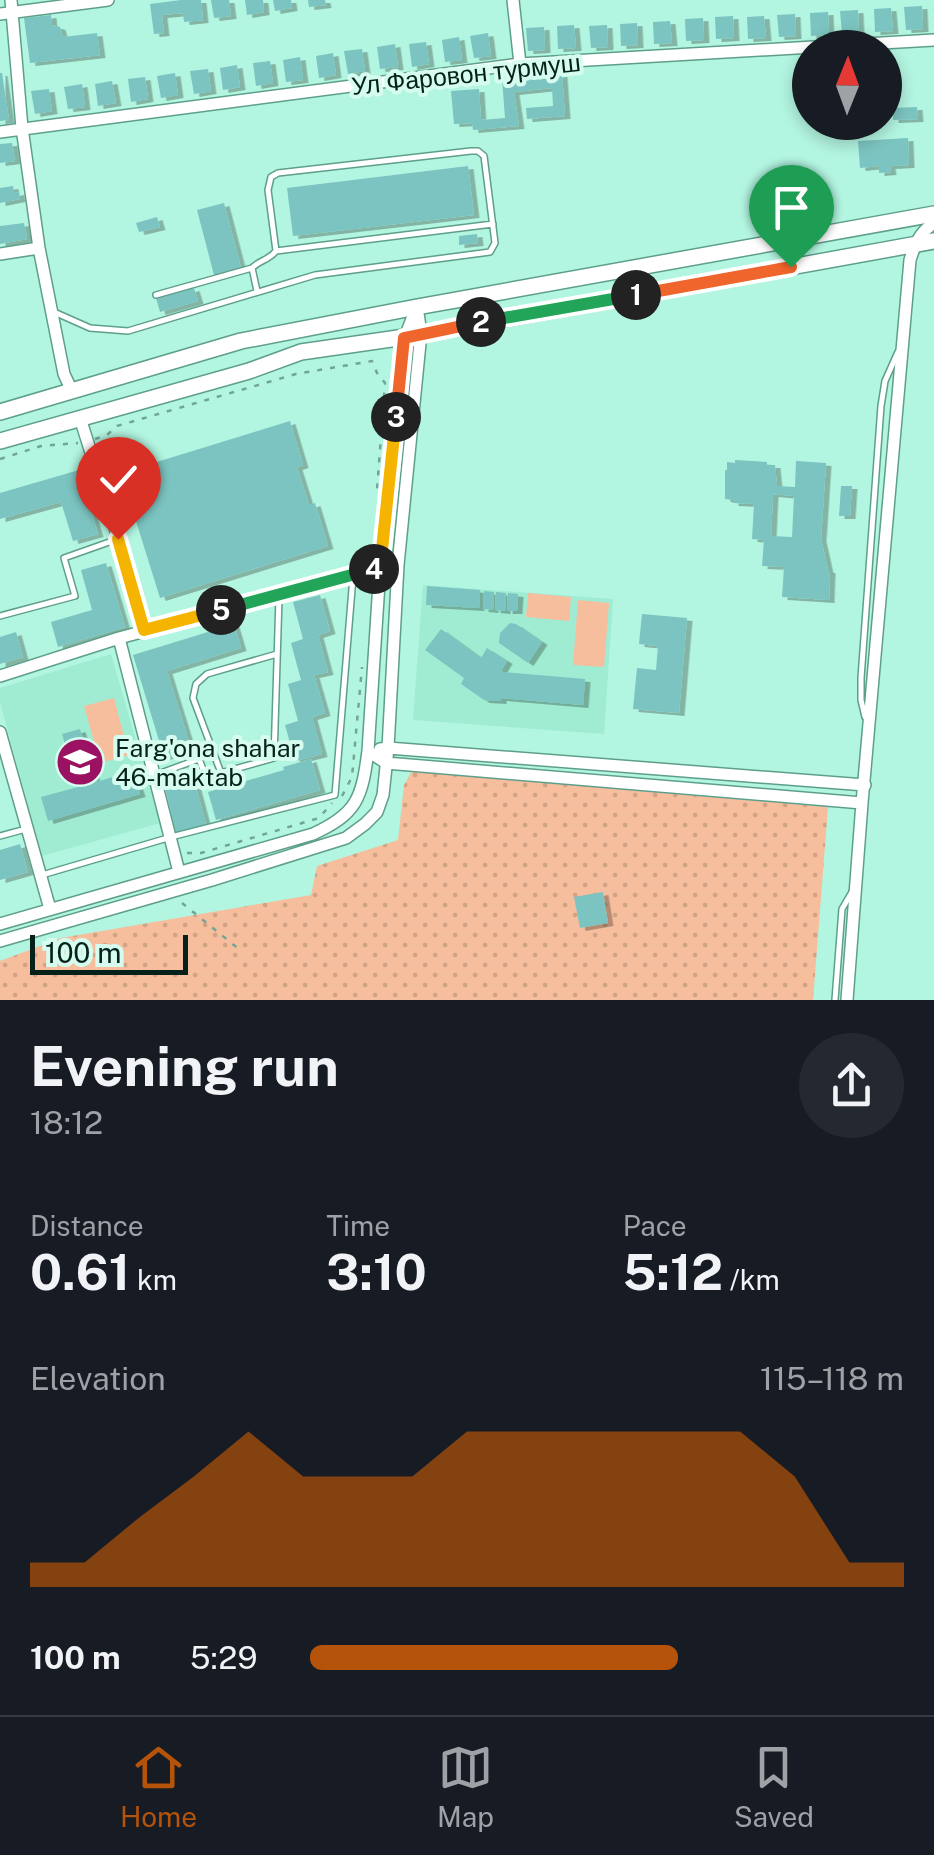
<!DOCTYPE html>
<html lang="en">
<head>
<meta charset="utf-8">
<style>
  body { margin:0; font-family:"Public Sans",sans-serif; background:#242831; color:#f1f3f6; height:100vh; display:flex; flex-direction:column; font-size:38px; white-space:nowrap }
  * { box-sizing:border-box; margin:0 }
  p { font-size:32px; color:#9ea1a6 }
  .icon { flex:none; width:55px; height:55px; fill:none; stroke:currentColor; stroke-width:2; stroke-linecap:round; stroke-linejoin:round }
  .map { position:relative; height:1000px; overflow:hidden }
  .drawer { display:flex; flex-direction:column; background:#171b24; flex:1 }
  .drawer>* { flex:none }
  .needle { width:65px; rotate:1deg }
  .tools { position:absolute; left:792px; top:30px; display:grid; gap:20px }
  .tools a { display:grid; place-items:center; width:110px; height:110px; border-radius:50%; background:#171b24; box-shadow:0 5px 15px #0003; font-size:50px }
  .scale { position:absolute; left:30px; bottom:25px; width:158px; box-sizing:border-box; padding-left:10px; border:5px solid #05211a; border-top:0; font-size:28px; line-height:35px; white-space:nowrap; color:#05211a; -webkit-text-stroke:8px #d5fcef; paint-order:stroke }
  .pin { position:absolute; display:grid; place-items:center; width:85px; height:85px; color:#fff; margin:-102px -42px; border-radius:50% 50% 50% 0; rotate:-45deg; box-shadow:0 0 10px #0007 }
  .pin .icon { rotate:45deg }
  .km { position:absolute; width:50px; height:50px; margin:-25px; border-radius:50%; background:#222; color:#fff; font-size:28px; line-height:50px; text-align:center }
  .round { display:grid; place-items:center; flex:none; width:105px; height:105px; border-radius:52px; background:#242831 }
  .head { display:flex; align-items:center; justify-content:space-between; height:170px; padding:0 30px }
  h1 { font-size:55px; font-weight:700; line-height:75px }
  .stats { display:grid; grid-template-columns:repeat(3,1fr); gap:15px; height:170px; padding:10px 30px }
  .stats div { display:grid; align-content:center }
  .stats b { font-size:50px; font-weight:700 }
  .stats small { font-size:28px; font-weight:400 }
  .stats p { font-size:28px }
  .chart { height:280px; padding:20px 30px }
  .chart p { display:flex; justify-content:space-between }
  .chart svg { width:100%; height:180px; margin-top:10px; fill:#b45309; opacity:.7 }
  ul { padding:0 30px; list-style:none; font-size:32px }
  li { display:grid; grid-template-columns:160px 120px 1fr; align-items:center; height:75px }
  li i { height:25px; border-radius:12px; background:#b45309 }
  .menu { display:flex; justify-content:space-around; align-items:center; height:140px; border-top:2px solid #363941; background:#171b24; font-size:28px; color:#9ea1a6 }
  .menu a { display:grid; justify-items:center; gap:5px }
  .menu .selected { color:#b45309 }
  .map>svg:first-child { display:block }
  .built { fill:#9fecd3 }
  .grass { fill:#f6be9c }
  .park { fill:url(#park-dots) }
  .building { fill:#7bc4c1; fill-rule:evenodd; filter:url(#shadow) }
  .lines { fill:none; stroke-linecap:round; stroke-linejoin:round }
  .lane-casing { stroke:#5e9f8b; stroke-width:8 }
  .street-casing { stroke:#5e9f8b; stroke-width:14 }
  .secondary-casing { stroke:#5e9f8b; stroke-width:18 }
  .path { stroke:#71a596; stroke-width:2.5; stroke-dasharray:5 8; stroke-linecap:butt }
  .lane { stroke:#fff; stroke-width:5 }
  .street { stroke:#fff; stroke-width:11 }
  .secondary { stroke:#fff; stroke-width:15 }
  .split-1-casing { stroke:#fff; stroke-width:20 }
  .split-2-casing { stroke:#fff; stroke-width:20 }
  .split-3-casing { stroke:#fff; stroke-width:20 }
  .split-4-casing { stroke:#fff; stroke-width:20 }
  .split-5-casing { stroke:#fff; stroke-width:20 }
  .split-6-casing { stroke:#fff; stroke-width:20 }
  .split-1 { stroke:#f0652b; stroke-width:12 }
  .split-2 { stroke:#22a559; stroke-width:12 }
  .split-3 { stroke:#f0652b; stroke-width:12 }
  .split-4 { stroke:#f5b400; stroke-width:12 }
  .split-5 { stroke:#22a559; stroke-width:12 }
  .split-6 { stroke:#f5b400; stroke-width:12 }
  .labels { text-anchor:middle; stroke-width:8; stroke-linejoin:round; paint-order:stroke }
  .street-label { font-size:25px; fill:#05211a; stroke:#d5fcef }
  .poi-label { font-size:25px; fill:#05211a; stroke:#d5fcef; text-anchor:start }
</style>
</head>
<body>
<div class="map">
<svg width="934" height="1000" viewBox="0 0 934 1000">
  <defs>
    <pattern id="park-dots" width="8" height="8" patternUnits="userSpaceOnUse" patternTransform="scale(2.5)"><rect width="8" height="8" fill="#f6be9c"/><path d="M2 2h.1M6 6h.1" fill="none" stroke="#d1a386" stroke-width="1.8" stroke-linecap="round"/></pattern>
    <filter id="shadow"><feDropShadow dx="5.5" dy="3" stdDeviation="0" flood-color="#0004"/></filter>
  </defs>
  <rect width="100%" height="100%" fill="#b2f5e0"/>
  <path class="built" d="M423 585 613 599 604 734 413 720Z
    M111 654 160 823 42 856 0 702V688Z"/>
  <path class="grass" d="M528 593 571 597 569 621 526 617Z
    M578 600 609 603 604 667 573 665Z
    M114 698 129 755 100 763 84 706Z"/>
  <path class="park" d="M412 771 828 807 813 1000H0V961L61 938 311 895 317 866 398 840 404 785Z"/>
  <path class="building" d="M181 0H201L203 20 184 22 183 13 162 15 164 33 154 34 150 4Z
    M211 0H229L231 16 214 18Z
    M245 0H263L264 12 247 15Z
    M273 0H291L292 8 275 11Z
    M308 0H325L326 5 309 7Z
    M922 6 923 29 906 30 904 7Z
    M891 8 893 31 875 32 874 9Z
    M858 10 859 33 842 34 840 11Z
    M828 12 829 35 811 36 810 13Z
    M795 14 796 36 779 37 777 15Z
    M51 15 52 25 60 27 63 37 97 33 100 55 30 63 24 18Z
    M733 16 734 38 716 39 715 17Z
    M764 16 766 38 748 39 747 17Z
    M703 18 704 40 686 41 685 19Z
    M670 21 672 43 654 44 653 22Z
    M637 23 638 45 621 46 620 24Z
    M574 25 576 48 558 49 557 26Z
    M607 25 608 47 591 48 589 26Z
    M544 27 545 50 528 51 526 28Z
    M488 33 491 56 474 58 470 36Z
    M459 37 462 60 445 62 442 40Z
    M426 42 429 64 412 67 409 44Z
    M395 44 398 67 380 69 377 47Z
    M362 49 365 71 348 74 344 51Z
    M333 53 336 75 319 78 316 56Z
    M300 57 303 80 286 82 283 60Z
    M270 61 273 83 256 86 253 63Z
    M237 65 240 87 223 90 220 68Z
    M208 69 211 91 194 94 190 71Z
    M0 73H2L9 120 0 121Z
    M175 73 178 95 161 98 157 76Z
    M562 74 565 116 527 119 526 108 553 106 552 88 514 92 519 126 473 130 472 123 454 124 451 91 479 89 481 120 505 118 502 79Z
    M145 77 148 99 131 102 128 79Z
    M112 81 116 103 98 106 95 84Z
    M82 84 85 107 68 109 64 87Z
    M49 89 52 111 35 114 31 91Z
    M917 107 918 119 893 120V108Z
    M908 138 909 165 890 166 891 172 879 173V166L860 168 858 141Z
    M12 143 15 161 0 163V144Z
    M468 166 474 215 293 236 287 188Z
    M13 186 14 193 19 192 20 199 0 203V188Z
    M224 203 241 268 214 275 197 210Z
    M157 217 160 227 139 232 136 223Z
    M24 223 27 239 0 244V226Z
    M477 234 478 243 459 245V236Z
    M194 288 198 301 160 312 156 298Z
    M290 421 303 465 297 467 309 505 315 503 328 546 160 598 121 473Z
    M735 460 767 462V465H775L777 486 795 487 796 461 826 463 821 539 828 570H830L829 600 782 597 784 567 762 566 764 540 752 539 754 504 733 503V500L725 499V470H727V462L735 463ZM773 494 794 496 792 537 771 536Z
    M79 470 98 534 73 541 61 502 0 519V493Z
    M841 486H852L850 516H839Z
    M106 563 125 627 58 647 51 622 92 610 81 570Z
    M427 586 480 590 479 608 426 605Z
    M484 591 494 592 493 610 483 609Z
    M496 592 506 593 505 611 495 610Z
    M508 593 518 594 517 611H507Z
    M320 595 330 631 318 635 328 672 314 675 325 713 312 717 322 754 295 761 285 725 298 721 288 684 301 680 291 643 303 639 293 602Z
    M642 614 687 618 679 713 633 709 637 668 656 670 658 646 639 644Z
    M510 623 516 624 542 642 528 663 499 643 500 633Z
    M234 624 241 648 167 671 191 749 164 757 133 655Z
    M441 629 481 658 487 648 507 661 501 671 503 672 585 679 583 705 501 698V701L484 700 461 684 464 678 425 650Z
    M16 632 23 657 0 664V637Z
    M80 729 96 782 133 771 140 794 48 821 41 797 78 787 62 734Z
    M311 759 320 790 216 820 208 792 284 770 283 767Z
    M193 776 206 825 176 833 164 784Z
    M20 844 28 872 0 880V850Z
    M603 892 608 923 580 928 574 897Z"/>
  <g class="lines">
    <g class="lane-casing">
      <path id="lane" d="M276 251 493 224
        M156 295 252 268
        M54 312 90 328 128 331 315 275 490 252 495 243 484 156 478 151H471L278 173 271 177 268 190 276 251C269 260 260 260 252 268L257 291
        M0 616 75 596 64 558 115 540
        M865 717 861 700V678L881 406 885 381 898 352
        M221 773 193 698 196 684 207 674 277 654
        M158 774 199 759 206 777 274 758 279 598
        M0 836 26 829
        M42 875 171 837 335 795 353 577
        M835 1000 842 909 852 892"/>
    </g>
    <g class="street-casing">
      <path id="street" d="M11 0 22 128 39 248 64 374 71 389
        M513 0 520 64
        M0 14 108 0
        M0 132 520 64 934 40
        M0 254 39 248
        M80 418 135 591 144 630
        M0 676 119 638
        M0 732 50 909
        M380 749 388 748 865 785
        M368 751 386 763 862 803
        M179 872 119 638 380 568
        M0 924 313 834C357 814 362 798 368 751L380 568 405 337 415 311
        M0 941 212 880 346 838 365 824 377 812 383 795 388 748 398 565 421 333 417 307
        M847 1000 862 803 910 260C915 244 920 232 934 223"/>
    </g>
    <g class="secondary-casing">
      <path id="secondary" d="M0 412 241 341 417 307 934 214
        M0 441 249 371 301 352 405 337 934 241"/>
    </g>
    <path class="path" d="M95 439 107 435 117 426 296 374 372 361 377 373 385 383 377 490
      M0 459 41 446 78 443
      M342 796 352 777 362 667
      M187 853H201L319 818 332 803
      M182 903 240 950"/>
    <use href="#lane" class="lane"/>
    <use href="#street" class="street"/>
    <use href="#secondary" class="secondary"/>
  </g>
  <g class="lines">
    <g class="split-1-casing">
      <path id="split-1" d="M636 295 791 267"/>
    </g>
    <g class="split-2-casing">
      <path id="split-2" d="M481 322 636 295"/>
    </g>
    <g class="split-3-casing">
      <path id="split-3" d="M396 417 404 338 481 322"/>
    </g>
    <g class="split-4-casing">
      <path id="split-4" d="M374 569 380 568 396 417"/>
    </g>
    <g class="split-5-casing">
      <path id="split-5" d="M221 610 374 569"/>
    </g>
    <g class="split-6-casing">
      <path id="split-6" d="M118 539 144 630 221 610"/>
    </g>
    <use href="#split-1" class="split-1"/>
    <use href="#split-2" class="split-2"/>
    <use href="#split-3" class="split-3"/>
    <use href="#split-4" class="split-4"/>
    <use href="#split-5" class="split-5"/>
    <use href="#split-6" class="split-6"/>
  </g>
  <defs>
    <g id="school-disc" transform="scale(2.5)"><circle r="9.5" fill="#9c1262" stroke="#d5fcef"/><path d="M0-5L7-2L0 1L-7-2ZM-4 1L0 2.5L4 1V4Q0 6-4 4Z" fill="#fff"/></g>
  </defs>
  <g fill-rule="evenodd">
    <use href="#school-disc" x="80" y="762"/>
  </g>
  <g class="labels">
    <g class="street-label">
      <text transform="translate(466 74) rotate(-6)" y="9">Ул Фаровон турмуш</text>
    </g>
    <g class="poi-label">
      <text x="115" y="757">Farg'ona shahar<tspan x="115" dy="29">46-maktab</tspan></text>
    </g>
  </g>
</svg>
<div class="tools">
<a><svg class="needle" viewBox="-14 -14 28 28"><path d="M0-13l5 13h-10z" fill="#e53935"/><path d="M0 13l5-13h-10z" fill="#9ea1a6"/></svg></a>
</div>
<div class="scale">100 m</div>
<div class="pin" style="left:791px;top:267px;background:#1e9e55"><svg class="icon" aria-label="arrive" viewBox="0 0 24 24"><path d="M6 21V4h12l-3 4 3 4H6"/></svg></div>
<div class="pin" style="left:118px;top:539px;background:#d93025"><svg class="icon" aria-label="check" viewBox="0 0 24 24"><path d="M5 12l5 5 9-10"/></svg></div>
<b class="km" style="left:636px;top:295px">1</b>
<b class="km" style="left:481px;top:322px">2</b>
<b class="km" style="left:396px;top:417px">3</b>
<b class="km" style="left:374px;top:569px">4</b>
<b class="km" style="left:221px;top:610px">5</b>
</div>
<section class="drawer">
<div class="head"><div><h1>Evening run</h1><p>18:12</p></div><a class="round"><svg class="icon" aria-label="share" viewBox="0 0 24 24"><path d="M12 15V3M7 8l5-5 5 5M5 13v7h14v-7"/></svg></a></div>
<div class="stats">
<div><p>Distance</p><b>0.61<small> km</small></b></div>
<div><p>Time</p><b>3:10</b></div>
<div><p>Pace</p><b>5:12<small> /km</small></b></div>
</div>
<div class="chart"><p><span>Elevation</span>115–118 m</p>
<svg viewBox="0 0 160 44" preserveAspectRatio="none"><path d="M0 44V38L10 38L20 27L30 17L40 6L50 17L60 17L70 17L80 6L90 6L100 6L110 6L120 6L130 6L140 17L150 38L160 38V44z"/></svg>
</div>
<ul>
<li><b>100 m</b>5:29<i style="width:62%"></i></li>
</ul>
</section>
<nav class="menu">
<a class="selected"><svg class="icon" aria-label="home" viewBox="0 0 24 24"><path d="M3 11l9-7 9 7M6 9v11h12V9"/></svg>Home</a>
<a><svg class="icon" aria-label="map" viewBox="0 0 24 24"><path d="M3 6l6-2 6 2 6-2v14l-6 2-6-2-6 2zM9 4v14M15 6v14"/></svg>Map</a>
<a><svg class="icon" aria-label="saved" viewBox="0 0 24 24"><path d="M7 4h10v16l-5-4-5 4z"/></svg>Saved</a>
</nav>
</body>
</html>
